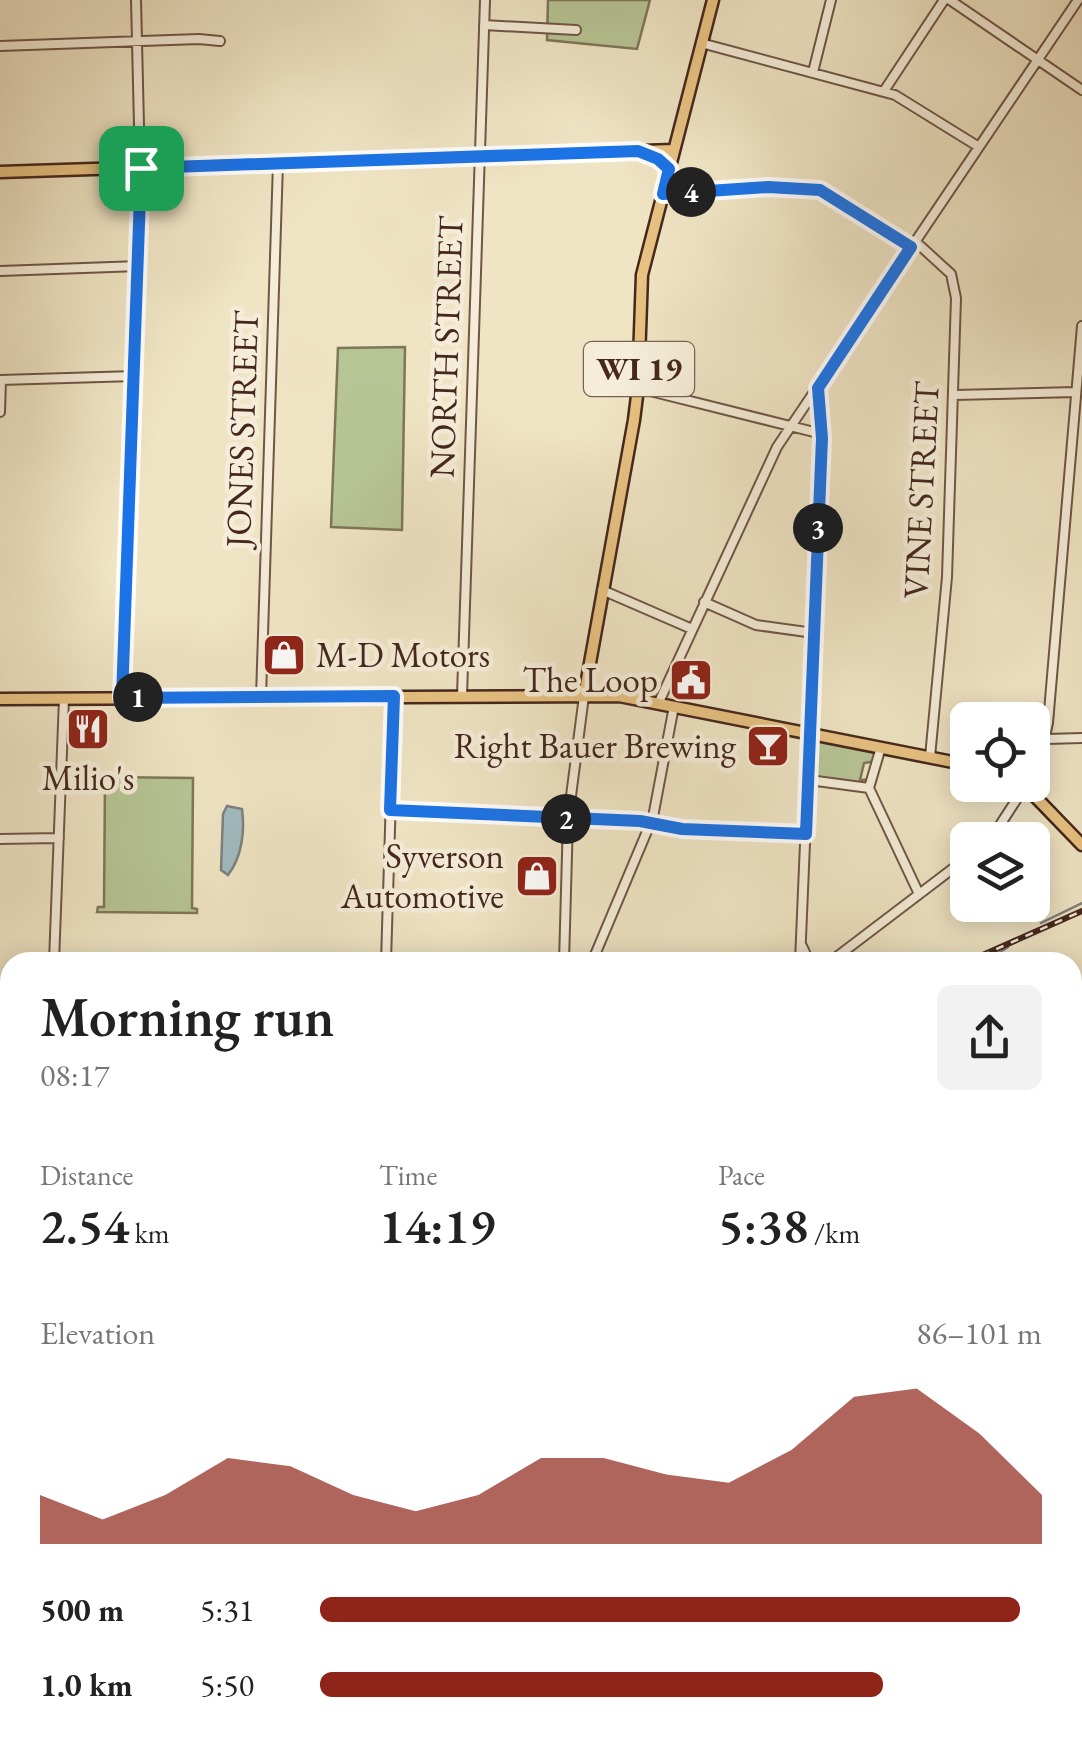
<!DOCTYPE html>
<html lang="en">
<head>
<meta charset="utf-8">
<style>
  body { margin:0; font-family:"EB Garamond",serif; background:#f2f2f2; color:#222; height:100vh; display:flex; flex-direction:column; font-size:38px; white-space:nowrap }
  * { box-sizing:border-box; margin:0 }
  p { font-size:32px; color:#767676 }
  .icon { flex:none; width:55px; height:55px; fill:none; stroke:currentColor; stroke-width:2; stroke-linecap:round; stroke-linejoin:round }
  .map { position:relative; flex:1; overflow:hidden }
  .details { position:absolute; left:0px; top:952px; width:1082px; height:792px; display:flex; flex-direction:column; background:#fff; border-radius:30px 30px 0 0; box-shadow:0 5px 25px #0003 }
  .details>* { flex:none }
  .controls { position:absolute; left:950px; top:702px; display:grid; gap:20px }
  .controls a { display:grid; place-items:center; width:100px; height:100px; border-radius:15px; background:#fff; box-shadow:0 5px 25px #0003; font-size:50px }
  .pin { position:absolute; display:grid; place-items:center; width:85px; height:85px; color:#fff; margin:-42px; border-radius:20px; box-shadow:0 5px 15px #0006 }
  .km { position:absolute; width:50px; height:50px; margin:-25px; border-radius:50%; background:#222; color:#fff; font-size:28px; line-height:50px; text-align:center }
  .round { display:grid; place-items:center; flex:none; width:105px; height:105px; border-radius:15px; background:#f2f2f2 }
  .overview { display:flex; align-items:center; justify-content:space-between; height:170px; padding:0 40px }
  h1 { font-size:55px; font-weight:600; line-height:75px }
  .metrics { display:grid; grid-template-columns:repeat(3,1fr); gap:15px; height:170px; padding:10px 40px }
  .metrics div { display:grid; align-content:center }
  .metrics b { font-size:50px; font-weight:600 }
  .metrics small { font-size:28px; font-weight:400 }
  .metrics p { font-size:28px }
  .chart { height:280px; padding:20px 40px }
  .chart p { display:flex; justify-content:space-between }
  .chart svg { width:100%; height:180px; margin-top:10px; fill:#8f2418; opacity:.7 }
  ul { padding:0 40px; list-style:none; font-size:32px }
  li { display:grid; grid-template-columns:160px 120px 1fr; align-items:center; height:75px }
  li i { height:25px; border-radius:12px; background:#8f2418 }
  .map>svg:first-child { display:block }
  .green { fill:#b7c595; stroke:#7e7658; stroke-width:2.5 }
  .water { fill:#a0bbc0; stroke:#7c807e; stroke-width:2.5 }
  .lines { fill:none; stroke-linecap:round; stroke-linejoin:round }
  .stream { stroke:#7c807e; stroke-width:2.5 }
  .minor-casing { stroke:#705646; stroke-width:12 }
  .major-casing { stroke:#45271c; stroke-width:15 }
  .minor { stroke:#f5edd9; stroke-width:8 }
  .major { stroke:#e8c282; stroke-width:10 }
  .rail-casing { stroke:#45271c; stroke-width:6 }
  .rail { stroke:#f5edd9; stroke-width:2.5; stroke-dasharray:8; stroke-linecap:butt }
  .route-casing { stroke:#fff; stroke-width:20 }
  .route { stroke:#1a73e8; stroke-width:12 }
  .labels { text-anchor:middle; stroke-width:9; stroke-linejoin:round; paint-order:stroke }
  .shield { fill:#f5edd9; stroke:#7a6255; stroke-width:2.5 }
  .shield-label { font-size:32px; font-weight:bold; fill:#45271c }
  .street-label { font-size:35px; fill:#45271c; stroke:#f5edd9 }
  .poi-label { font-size:35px; fill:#45271c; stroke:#f5edd9; text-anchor:end }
</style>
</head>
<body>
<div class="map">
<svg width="1082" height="1743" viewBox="0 0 1082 1743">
  <rect width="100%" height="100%" fill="#efe4c4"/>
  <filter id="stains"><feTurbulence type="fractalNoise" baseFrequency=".002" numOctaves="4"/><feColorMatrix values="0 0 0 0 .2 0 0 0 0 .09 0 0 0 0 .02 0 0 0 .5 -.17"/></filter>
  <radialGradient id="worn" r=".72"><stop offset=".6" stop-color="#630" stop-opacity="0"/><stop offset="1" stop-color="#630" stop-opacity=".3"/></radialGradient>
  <path class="green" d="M548 0H650L637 49 547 40Z
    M405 347 402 530 331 527 338 348Z
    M809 732 881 747 877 761 864 763 860 780 873 779 872 787 809 780Z
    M105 777 193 778 192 908 197 909V913L97 912 98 907H104Z
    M1072 1126H1082V1720H1072Z"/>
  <path class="water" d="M227 806 242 809C245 831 242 857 228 875L221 870 223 814Z"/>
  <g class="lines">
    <path class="stream" d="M1041 923 1082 903
      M985 962 1008 947"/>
    <g class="minor-casing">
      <path id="minor" d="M950 0 1082 90
        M484 25 576 30
        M701 43 895 95 979 147
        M0 46 199 39 220 41
        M813 72 831 0
        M884 91 944 0
        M663 194 767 187 819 190 911 247
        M916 242 951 274 956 298 947 577 930 757
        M0 271 139 266
        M0 380 135 376
        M638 388 822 434
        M954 395 1076 392
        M0 412 1 380
        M602 590 692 629
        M704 602 756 625 814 633
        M462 696 485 0
        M261 697 278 163
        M122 698 141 209 136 0
        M659 702 777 447 1078 0
        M1046 739 1082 738
        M1032 775 1039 764 1048 723 1082 326
        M809 780 869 788 881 747
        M869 788 919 894
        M391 810 639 821 682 829 806 834
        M0 839 59 838
        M985 840 998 828 1026 785
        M802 946 808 959 813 962
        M54 962 64 698
        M386 962 394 696
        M564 962 568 819 584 696
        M592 962 653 817 674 706
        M800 962 822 439V405L818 388
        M830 962 968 857
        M0 1066H10
        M1072 1113H1082
        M0 1234 10 1218
        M0 1629 10 1621
        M779 1735V1743
        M159 1743 169 1735"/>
    </g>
    <g class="major-casing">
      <path id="major" d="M0 172 673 150
        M584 696 634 420 638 388 642 275 713 0
        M0 699 619 696 968 765
        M1024 785 1082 845"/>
    </g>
    <use href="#minor" class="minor"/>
    <use href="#major" class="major"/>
    <g class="rail-casing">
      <path id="rail" d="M967 962 1082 911
        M0 1727 10 1718"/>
    </g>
    <use href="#rail" class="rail"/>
  </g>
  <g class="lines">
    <g class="route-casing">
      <path id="route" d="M638 151 658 159 669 169 663 194 768 187 820 190 911 247 818 388 822 438 806 834 682 829 640 821 390 810 394 696 122 698 141 168Z"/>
    </g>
    <use href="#route" class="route"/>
  </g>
  <defs>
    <g id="shop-square" transform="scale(2.25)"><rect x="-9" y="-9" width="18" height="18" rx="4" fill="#8f2418" stroke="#f5edd9"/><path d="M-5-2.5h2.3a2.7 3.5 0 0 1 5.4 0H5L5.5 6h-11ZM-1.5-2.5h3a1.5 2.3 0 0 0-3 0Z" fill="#fff"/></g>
    <g id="civic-square" transform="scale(2.25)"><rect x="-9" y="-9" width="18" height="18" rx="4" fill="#8f2418" stroke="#f5edd9"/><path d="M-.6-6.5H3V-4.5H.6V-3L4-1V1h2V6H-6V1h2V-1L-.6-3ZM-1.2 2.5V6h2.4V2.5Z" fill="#fff"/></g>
    <g id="restaurant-square" transform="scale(2.25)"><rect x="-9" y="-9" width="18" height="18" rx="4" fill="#8f2418" stroke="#f5edd9"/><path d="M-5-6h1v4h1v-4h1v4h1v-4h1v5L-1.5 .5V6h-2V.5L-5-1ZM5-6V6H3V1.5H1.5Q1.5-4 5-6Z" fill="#fff"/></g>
    <g id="bar-square" transform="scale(2.25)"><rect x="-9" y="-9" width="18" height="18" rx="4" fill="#8f2418" stroke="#f5edd9"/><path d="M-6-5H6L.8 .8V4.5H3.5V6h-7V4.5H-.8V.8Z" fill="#fff"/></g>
  </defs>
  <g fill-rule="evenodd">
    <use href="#shop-square" x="284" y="655"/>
    <use href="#civic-square" x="691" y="680"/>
    <use href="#restaurant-square" x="88" y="729"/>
    <use href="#bar-square" x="768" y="746"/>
    <use href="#shop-square" x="537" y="876"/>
  </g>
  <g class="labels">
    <rect class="shield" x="584" y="342" width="110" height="54" rx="8"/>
    <g class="shield-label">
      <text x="639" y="380">WI 19</text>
    </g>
    <g class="street-label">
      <text transform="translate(446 347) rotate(-88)" y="12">NORTH STREET</text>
      <text transform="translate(242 429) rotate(-88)" y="12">JONES STREET</text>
      <text transform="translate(921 490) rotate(-87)" y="12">VINE STREET</text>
    </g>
    <g class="poi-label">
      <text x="316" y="667" text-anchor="start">M-D Motors</text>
      <text x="658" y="692">The Loop</text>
      <text x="736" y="758">Right Bauer Brewing</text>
      <text x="88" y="790" text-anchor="middle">Milio's</text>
      <text x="504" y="868">Syverson<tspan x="504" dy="40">Automotive</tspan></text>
    </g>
  </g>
  <rect width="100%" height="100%" filter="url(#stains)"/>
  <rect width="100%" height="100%" fill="url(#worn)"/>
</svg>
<div class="controls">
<a><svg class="icon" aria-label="locate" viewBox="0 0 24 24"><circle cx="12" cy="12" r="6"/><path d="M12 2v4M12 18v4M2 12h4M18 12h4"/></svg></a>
<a><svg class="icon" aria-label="layers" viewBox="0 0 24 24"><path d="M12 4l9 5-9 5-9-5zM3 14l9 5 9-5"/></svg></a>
</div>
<div class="pin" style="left:141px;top:168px;background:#1e9e55"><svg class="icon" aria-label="arrive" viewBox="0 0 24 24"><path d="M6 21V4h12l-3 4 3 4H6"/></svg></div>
<b class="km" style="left:138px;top:697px">1</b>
<b class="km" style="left:566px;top:819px">2</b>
<b class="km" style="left:818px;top:528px">3</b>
<b class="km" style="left:691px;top:192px">4</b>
<section class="details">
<div class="overview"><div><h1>Morning run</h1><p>08:17</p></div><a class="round"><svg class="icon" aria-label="share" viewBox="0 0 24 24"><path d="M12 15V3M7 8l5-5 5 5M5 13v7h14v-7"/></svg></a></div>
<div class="metrics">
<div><p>Distance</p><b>2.54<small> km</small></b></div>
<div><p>Time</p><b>14:19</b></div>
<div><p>Pace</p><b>5:38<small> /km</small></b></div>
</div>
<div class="chart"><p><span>Elevation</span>86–101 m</p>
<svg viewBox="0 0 160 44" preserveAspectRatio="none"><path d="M0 44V32L10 38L20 32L30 23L40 25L50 32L60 36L70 32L80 23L90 23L100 27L110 29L120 21L130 8L140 6L150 17L160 32V44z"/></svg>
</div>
<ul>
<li><b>500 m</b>5:31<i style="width:97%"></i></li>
<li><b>1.0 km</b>5:50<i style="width:78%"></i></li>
</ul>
</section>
</div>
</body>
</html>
